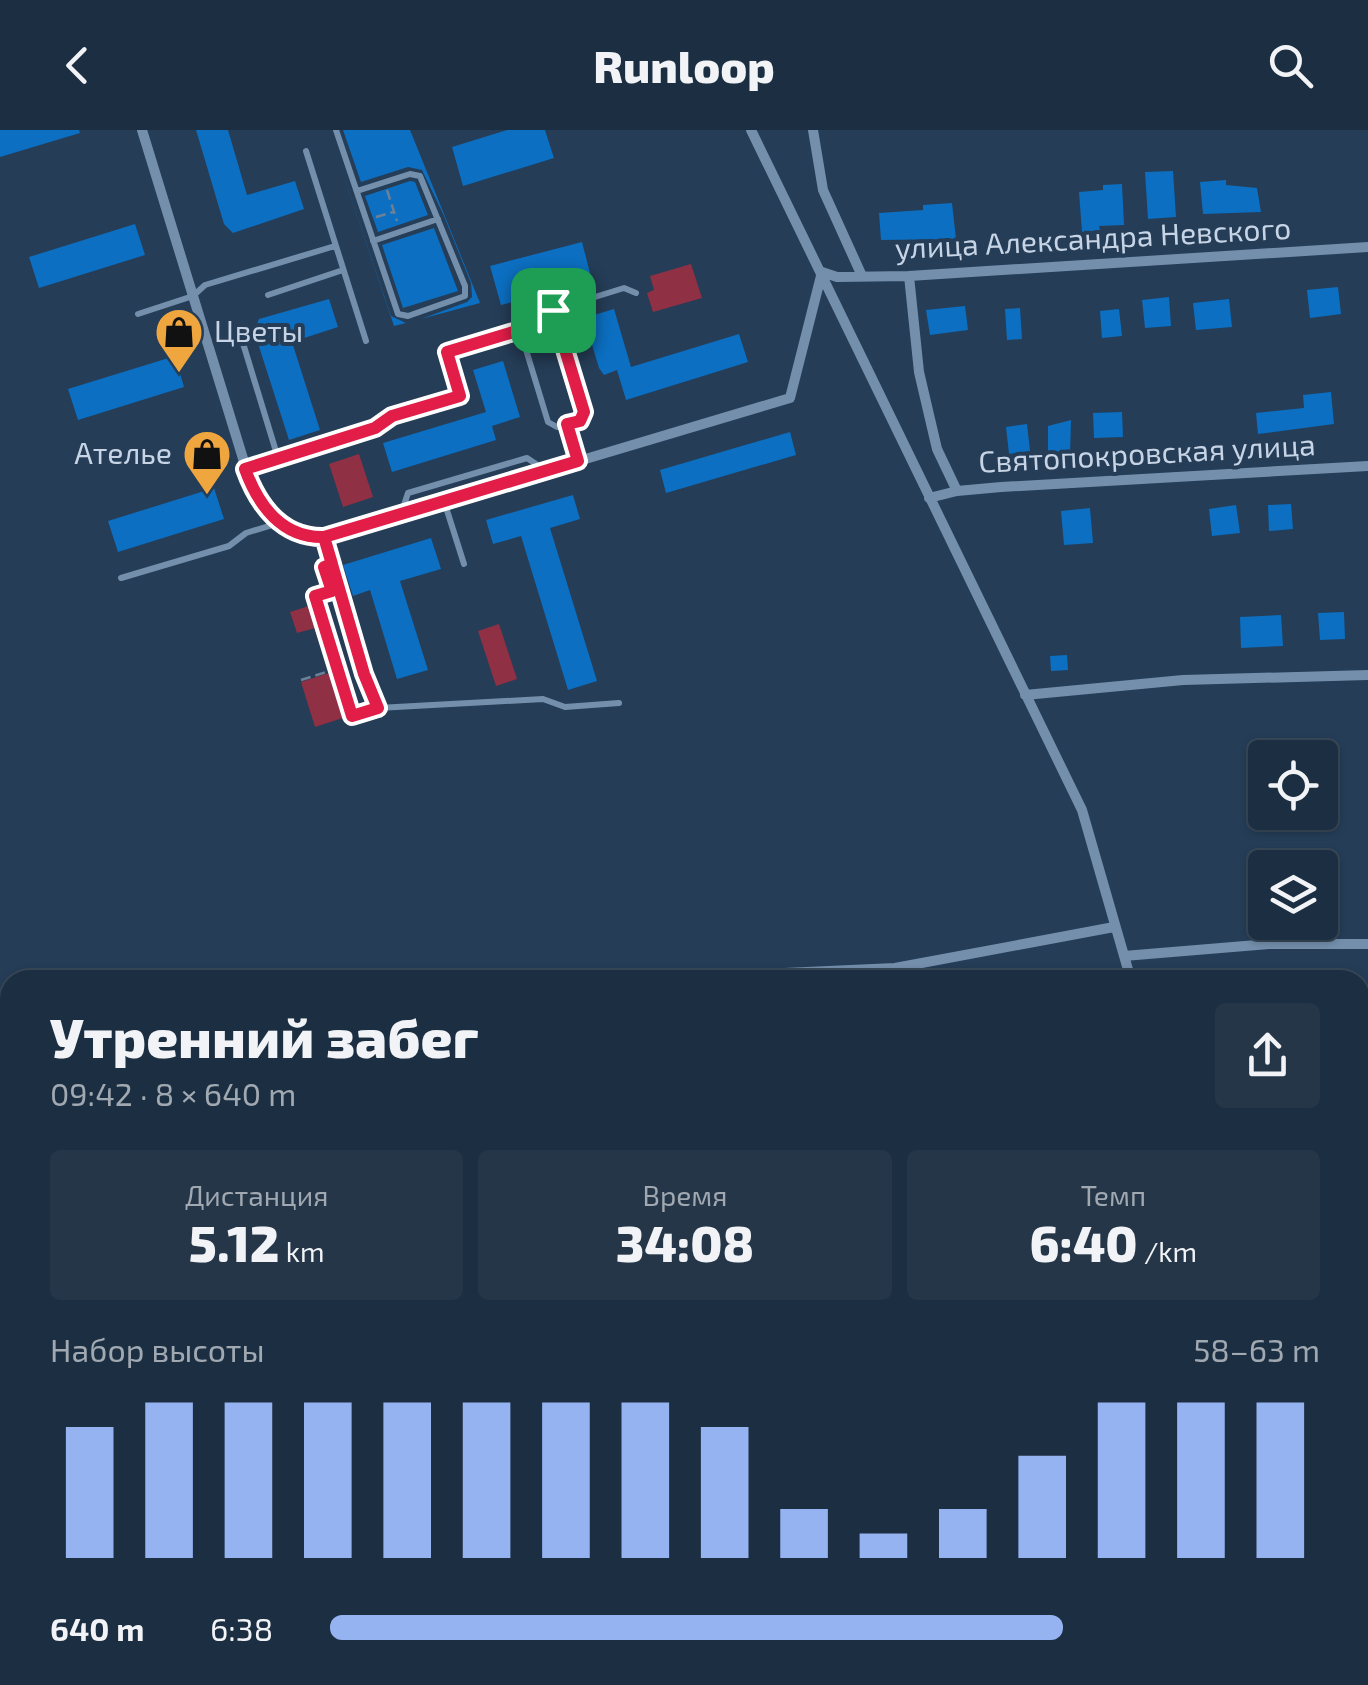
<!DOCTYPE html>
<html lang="ru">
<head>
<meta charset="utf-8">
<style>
  body { margin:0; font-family:"Exo 2",sans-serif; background:#253648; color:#f1f3f6; height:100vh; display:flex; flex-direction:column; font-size:38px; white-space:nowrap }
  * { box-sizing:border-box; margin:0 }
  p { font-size:32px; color:#a0a8b1 }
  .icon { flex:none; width:55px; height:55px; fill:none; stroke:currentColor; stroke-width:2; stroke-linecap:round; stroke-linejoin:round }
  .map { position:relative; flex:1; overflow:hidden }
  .panel { position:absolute; left:0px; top:840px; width:1370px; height:715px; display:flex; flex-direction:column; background:#1c2e41; border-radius:30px 30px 0 0; box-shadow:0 2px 8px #0004,0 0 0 2px #3a4a5a }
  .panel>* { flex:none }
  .buttons { position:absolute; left:1248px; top:610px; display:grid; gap:20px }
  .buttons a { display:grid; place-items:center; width:90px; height:90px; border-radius:10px; background:#1c2e41; box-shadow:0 2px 8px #0004,0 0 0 2px #3a4a5a; font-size:50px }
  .pin { position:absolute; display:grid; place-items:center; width:85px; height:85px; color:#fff; margin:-42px; border-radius:20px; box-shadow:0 5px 15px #0006 }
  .round { display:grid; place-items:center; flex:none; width:105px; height:105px; border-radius:10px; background:#253648 }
  .overview { display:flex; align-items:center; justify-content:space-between; height:170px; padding:0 50px }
  h1 { font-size:55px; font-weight:800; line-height:75px }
  .metrics { display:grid; grid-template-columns:repeat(3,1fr); gap:15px; height:170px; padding:10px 50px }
  .metrics div { display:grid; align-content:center; border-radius:10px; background:#253648; text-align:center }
  .metrics b { font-size:50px; font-weight:800 }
  .metrics small { font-size:28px; font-weight:400 }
  .metrics p { font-size:28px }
  .chart { height:280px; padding:20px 50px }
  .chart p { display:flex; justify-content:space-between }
  .chart svg { width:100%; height:180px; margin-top:10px; stroke:#95b2f1; stroke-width:6 }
  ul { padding:0 50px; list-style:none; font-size:32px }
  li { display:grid; grid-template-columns:160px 120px 1fr; align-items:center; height:75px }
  li i { height:25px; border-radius:12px; background:#95b2f1 }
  header { display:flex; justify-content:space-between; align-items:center; height:130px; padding:0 50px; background:#1c2e41; font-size:45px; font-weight:800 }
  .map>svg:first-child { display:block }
  .green { fill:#8f3044 }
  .building { fill:#0c6fc1 }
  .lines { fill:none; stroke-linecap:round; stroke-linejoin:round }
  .path { stroke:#6c8096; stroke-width:2.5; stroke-dasharray:10 5; stroke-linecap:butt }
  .service { stroke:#748fac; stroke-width:6 }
  .minor { stroke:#748fac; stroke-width:10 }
  .route-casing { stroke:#fff; stroke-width:20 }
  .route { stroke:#e11d48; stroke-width:12 }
  .labels { text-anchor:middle; stroke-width:8; stroke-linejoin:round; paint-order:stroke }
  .street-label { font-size:30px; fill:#c6d4e5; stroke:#253d57 }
  .poi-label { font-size:30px; fill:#c6d4e5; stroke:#253d57; text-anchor:start }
</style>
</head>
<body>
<header><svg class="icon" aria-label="back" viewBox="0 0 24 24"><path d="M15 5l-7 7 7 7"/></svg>Runloop<svg class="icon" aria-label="search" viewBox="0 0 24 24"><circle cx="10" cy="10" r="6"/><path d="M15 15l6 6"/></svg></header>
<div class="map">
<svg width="1368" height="1555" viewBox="0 0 1368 1555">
  <rect width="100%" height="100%" fill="#253d57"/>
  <path class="green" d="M691 134 702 168 653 182 647 163 654 160 650 146Z
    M359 324 373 367 343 377 329 334Z
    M312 475 319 497 297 503 290 482Z
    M499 494 517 549 496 556 478 501Z
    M332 542 346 587 315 597 301 552Z
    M10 1258V1545H1293L1296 1555H0V1259Z"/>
  <path class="building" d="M0 0H79L80 3 0 27Z
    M196 0H228L247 65 295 51 304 79 233 103 224 94Z
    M328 0 391 186 406 193 394 196Z
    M343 0H410L480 173 421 189 467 172 472 167 471 153 444 86 422 40 408 37 361 52Z
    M507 0H545L554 28 463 56 452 17Z
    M1173 41 1176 87 1148 89 1145 42Z
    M1226 50V55L1257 58 1261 82 1203 84 1200 52Z
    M410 51 415 52 428 85 378 102 365 66Z
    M1122 54 1124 95 1099 96 1100 100 1082 102 1079 62 1103 60V55Z
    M952 73 956 109 881 110 879 83 923 80V75Z
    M135 94 145 125 39 158 29 127Z
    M434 98 458 161 403 178 382 115Z
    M582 112 592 151 501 175 490 136Z
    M1338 157 1341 184 1310 188 1307 160Z
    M1169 167 1171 196 1145 198 1142 170Z
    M329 169 338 197 292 212 320 300 289 310 254 201 259 189Z
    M1229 169 1232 197 1196 200 1193 173Z
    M965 176 968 200 930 205 926 180Z
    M1020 178 1022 209 1007 210 1005 179Z
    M614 179 631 237 739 204 748 232 626 270 617 240 604 245 599 238 584 188Z
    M1119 179 1122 206 1102 208 1100 181Z
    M175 226 184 257 78 290 68 259Z
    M503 231 520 287 492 296 496 310 392 342 383 313 486 282 473 240Z
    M1331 262 1334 294 1258 304 1256 283 1304 278 1303 265Z
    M1122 282 1123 307 1094 308 1093 283Z
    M1071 290 1070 326H1048V296Z
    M1027 294 1030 321 1009 324 1006 297Z
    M790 302 796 325 666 363 660 340Z
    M214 358 224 389 118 422 108 391Z
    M573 365 580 389 550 398 597 551 568 560 521 406 493 414 486 390Z
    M1291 374 1293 399 1269 401 1268 375Z
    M1236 375 1240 403 1212 406 1209 379Z
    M1090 378 1093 413 1064 415 1061 381Z
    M431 408 441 439 400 451 428 540 397 549 370 460 353 466 343 435Z
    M1344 482 1345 509 1320 510 1318 483Z
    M1281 485 1283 516 1241 518 1240 487Z
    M1067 525 1068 540 1051 541 1050 526Z"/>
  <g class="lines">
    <path class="path" d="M387 60 397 91
      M376 87 393 82
      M330 461 315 466 352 586 367 582
      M301 550 336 539
      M0 1514 10 1513
      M388 1545 392 1555"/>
    <path class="service" d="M336 0 396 178 398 184 408 186 465 166V156L420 46 410 44 357 61
      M306 21 366 211
      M373 111 438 89
      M268 165 343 140
      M138 184 193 166 205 155 335 116
      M520 200 548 292 557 297 580 291 584 282 553 180
      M242 210 278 328
      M567 294 578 331
      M246 339 375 298 391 286 460 266 447 222 520 200 553 180 624 158 636 163
      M444 371 464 434
      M401 384 408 363 527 328 545 340
      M324 407 364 543 378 578 543 569 565 577 619 573
      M121 448 229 416 246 403 279 393
      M0 1267H10
      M0 1462H10
      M405 1545V1555
      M554 1555 588 1545"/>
    <path class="minor" d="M142 0 253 361C270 387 291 407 324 407L790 268 822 142 837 147 909 146 1368 117
      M751 0 1082 680 1131 850
      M813 0 823 60 862 146
      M909 146 919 242 937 319 957 361
      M929 368 957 361 1001 357 1368 336
      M1025 565 1183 550 1368 545
      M1124 826 1269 814H1368
      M631 850 895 838 1114 797
      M0 878H10
      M1360 1032H1368
      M1360 1240H1368
      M1360 1446 1368 1445
      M1321 1545 1324 1555"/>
  </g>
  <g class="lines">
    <g class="route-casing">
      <path id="route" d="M553 180 520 200 447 222 460 266 392 286 375 298 245 339C258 375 282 408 324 407L364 544 378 578 352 586 315 466 332 461 324 437 332 434 324 407 578 331 567 294 580 291 584 282 553 180"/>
    </g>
    <use href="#route" class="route"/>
  </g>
  <defs>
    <g id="shop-pin" transform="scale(2.5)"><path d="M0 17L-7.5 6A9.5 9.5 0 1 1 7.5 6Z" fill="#f0a63f" stroke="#253d57"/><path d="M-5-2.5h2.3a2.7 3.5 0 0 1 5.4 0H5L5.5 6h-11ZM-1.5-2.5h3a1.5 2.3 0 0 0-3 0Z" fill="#111"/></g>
  </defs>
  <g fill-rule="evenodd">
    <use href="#shop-pin" x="179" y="202"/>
    <use href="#shop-pin" x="207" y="324"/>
  </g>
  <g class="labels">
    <g class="street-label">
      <text transform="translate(1093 109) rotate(-3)" y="10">улица Александра Невского</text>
      <text transform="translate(1147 324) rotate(-3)" y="10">Святопокровская улица</text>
    </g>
    <g class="poi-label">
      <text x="214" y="212">Цветы</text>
      <text x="172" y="334" text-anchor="end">Ателье</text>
    </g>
  </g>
</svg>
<div class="buttons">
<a><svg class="icon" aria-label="locate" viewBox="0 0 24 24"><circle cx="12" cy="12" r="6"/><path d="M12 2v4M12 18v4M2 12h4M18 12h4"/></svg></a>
<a><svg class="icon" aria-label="layers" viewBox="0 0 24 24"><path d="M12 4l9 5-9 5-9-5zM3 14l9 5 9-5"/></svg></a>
</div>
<div class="pin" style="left:553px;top:180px;background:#1e9e55"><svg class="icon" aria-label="arrive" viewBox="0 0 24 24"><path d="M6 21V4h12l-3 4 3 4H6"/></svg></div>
<section class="panel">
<div class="overview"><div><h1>Утренний забег</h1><p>09:42 · 8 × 640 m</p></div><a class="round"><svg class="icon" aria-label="share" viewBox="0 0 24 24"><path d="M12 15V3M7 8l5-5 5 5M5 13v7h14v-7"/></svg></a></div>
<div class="metrics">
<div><p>Дистанция</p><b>5.12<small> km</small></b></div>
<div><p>Время</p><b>34:08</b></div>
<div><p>Темп</p><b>6:40<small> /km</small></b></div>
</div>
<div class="chart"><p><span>Набор высоты</span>58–63 m</p>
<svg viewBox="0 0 160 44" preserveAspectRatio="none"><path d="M5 44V12M15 44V6M25 44V6M35 44V6M45 44V6M55 44V6M65 44V6M75 44V6M85 44V12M95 44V32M105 44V38M115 44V32M125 44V19M135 44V6M145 44V6M155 44V6"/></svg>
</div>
<ul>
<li><b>640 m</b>6:38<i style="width:74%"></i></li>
</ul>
</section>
</div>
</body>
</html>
